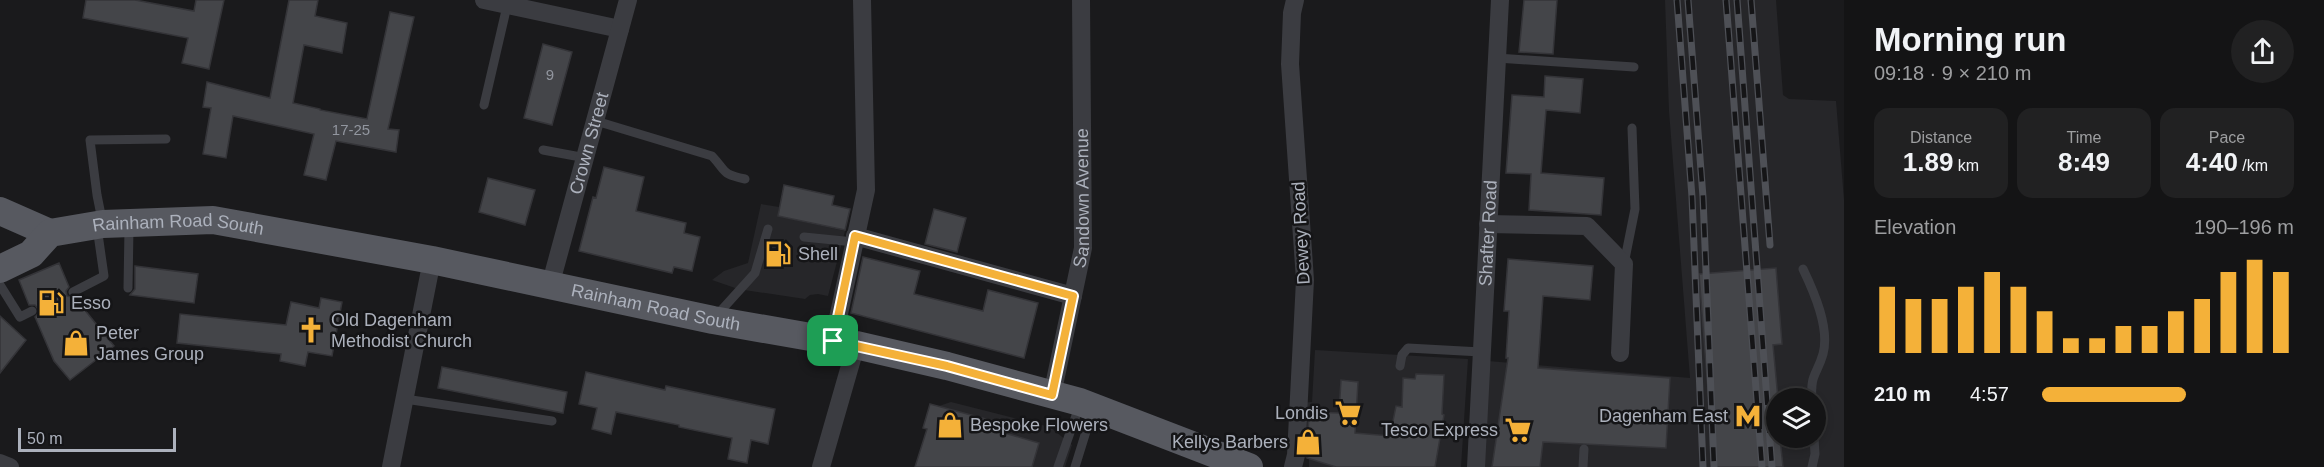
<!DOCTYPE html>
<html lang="en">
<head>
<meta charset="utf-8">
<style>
  body { margin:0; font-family:Arial,sans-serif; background:#212122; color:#f1f3f6; height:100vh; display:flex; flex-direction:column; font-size:22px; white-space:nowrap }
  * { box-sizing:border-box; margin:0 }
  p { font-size:20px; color:#9d9ea0 }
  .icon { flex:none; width:33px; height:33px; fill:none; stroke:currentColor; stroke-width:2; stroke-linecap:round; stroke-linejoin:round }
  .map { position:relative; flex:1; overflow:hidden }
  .drawer { display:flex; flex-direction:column; background:#141415; width:480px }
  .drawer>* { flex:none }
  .buttons { position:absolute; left:1766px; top:388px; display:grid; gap:12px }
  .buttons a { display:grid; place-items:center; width:60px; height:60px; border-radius:50%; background:#141415; box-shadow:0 3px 9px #0003,0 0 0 2px #333334; font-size:30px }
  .scale { position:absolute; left:18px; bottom:15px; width:158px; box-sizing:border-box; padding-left:6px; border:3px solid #acb1bc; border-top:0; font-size:16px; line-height:21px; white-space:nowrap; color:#acb1bc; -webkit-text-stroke:4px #151517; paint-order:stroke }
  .pin { position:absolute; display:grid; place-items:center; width:51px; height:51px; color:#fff; margin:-26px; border-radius:12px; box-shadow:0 3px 9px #0006 }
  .round { display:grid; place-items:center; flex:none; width:63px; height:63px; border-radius:32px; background:#212122 }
  .overview { display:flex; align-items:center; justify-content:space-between; height:102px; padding:0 30px }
  h1 { font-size:33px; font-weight:600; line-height:45px }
  .stats { display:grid; grid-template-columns:repeat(3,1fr); gap:9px; height:102px; padding:6px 30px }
  .stats div { display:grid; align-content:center; border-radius:15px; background:#212122; text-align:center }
  .stats b { font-size:26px; font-weight:600 }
  .stats small { font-size:16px; font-weight:400 }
  .stats p { font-size:16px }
  .chart { height:168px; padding:12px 30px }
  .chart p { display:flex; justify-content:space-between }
  .chart svg { width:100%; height:108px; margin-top:6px; stroke:#f4b139; stroke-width:6 }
  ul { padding:0 30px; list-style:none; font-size:20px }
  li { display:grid; grid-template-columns:96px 72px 1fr; align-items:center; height:45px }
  li i { height:15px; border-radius:8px; background:#f4b139 }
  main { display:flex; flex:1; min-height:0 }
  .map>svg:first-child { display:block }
  .built { fill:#262629; fill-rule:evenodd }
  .building { fill:#444549; stroke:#343438; stroke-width:1.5 }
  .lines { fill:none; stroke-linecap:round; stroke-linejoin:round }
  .service { stroke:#3b3c41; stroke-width:9 }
  .minor { stroke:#3b3c41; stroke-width:18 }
  .primary { stroke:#575960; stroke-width:28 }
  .rail-casing { stroke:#4e5056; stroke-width:7 }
  .rail { stroke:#151517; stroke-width:4.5; stroke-dasharray:14; stroke-linecap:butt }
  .route-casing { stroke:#fff; stroke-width:12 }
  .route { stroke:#f4b139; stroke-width:8 }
  .labels { text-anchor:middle; stroke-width:5; stroke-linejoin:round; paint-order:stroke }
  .number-label { font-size:15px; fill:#92969f }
  .street-label { font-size:18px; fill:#acb1bc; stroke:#151517 }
  .poi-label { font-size:18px; fill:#acb1bc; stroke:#151517; text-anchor:start }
</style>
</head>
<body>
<main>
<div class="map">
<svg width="1844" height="467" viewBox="0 0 1844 467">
  <rect width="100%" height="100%" fill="#1a1a1c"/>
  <path class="built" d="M1665 0H1776L1783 95 1789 99 1836 101 1844 200V467H1483L1488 361 1690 378 1669 111ZM1776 399H1815V438H1776Z
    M761 204 779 207 778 216 845 231 828 296 818 294 810 295 805 299 738 289 712 280 724 271 748 263Z
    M1315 350 1468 359 1461 467H1309V459L1300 456V403L1312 402Z
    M951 402 1050 427 1072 445 1065 467H923L939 406Z"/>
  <path class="building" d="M86 0H135L194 11 196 0H224L209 69 182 63 188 38 83 18Z
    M289 0H318L315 16 347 23 342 53 304 45 293 103 320 109V110L367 119 390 12 414 17 388 129 399 130 396 152 336 141 326 180 304 175 314 134 233 116 226 158 203 154 211 108 203 107 207 82 270 98Z
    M1524 0H1557L1553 54 1519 52Z
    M543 44 572 52 552 125 524 118Z
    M1545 76 1583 79 1580 113 1546 110 1541 173 1604 178 1601 215 1529 210 1531 174 1506 173 1512 95 1544 97Z
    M604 167 644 177 636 211 686 223 684 233 700 237 692 271 674 267 672 273 579 251 593 197 596 198Z
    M488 178 535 190 525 225 479 212Z
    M784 185 834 196 832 205 850 209 845 230 778 216Z
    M934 209 966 218 957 252 925 244Z
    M863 257 920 271 914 294 983 311 988 290 1038 303 1024 358 851 313Z
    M1508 259 1593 266 1590 300 1543 296 1538 368 1670 378 1666 448 1543 442 1540 467H1492L1508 358H1506L1509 311H1504Z
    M59 263 69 287 66 291 67 296 75 298 114 346 70 380 54 361 35 317 38 314V309L35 305H29L19 280Z
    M135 266 198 274 194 303 130 295 135 289Z
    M1776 268 1782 344 1773 345 1778 399 1776 438H1780L1783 467H1714L1699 274Z
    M321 298 342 302 332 356 308 352 305 366 280 361 281 354 177 343 180 314 286 325 291 302 319 308Z
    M0 316 26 340 0 373Z
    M442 367 567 392 563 413 438 388Z
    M586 372 665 390 666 386 775 409 768 444 751 440 747 463 728 459 732 438 679 427V425L616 412 611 434 592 429 597 408 579 404Z
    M1416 374 1444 375 1442 414 1444 415 1435 467H1336L1307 458 1309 412 1339 413 1341 380 1358 382 1355 433 1390 436 1396 406 1402 407 1403 378 1415 379Z
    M930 404 1001 423 998 431 1039 443 1032 467H915L927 429 923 428Z"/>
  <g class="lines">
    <path class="service" d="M1497 58 1634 67
      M484 105 507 6
      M596 121 712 156C727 172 721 174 745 179
      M543 150 586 158
      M102 220 97 195 90 140 166 139
      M804 237 854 242
      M1624 264 1635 209 1632 128
      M1803 269C1814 292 1830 328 1823 354 1817 375 1810 374 1812 399
      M0 285 20 317 32 311
      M128 288 129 228
      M73 292 104 276 97 227
      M717 315 755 273 768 229
      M1400 366 1402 355 1408 348 1481 352
      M405 399 552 421
      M1058 467 1080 404
      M1075 467 1093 409
      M1583 467 1584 449
      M1812 467 1815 454 1814 438"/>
    <g class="minor">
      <path d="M484 0 620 29"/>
      <path d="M1488 224 1587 226 1624 264 1620 353"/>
      <path d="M855 236 1073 296"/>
      <path id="s1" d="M550 286 628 0"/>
      <path d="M833 341 866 190 862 0"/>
      <path id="s2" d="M1052 395 1083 248 1081 0"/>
      <path d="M0 463 10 467"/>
      <path d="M391 467 432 260"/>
      <path d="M821 467 856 345"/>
      <path d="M1293 467 1296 455 1305 280 1290 64 1292 13 1295 0"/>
      <path id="s3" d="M1476 467 1500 0"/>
    </g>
    <g class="primary">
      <path d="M0 211 50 233"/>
      <path id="s4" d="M0 269 31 254 50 233 103 224 213 220 432 260 713 320 856 345 947 366 1080 402 1249 467"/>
    </g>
    <g class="rail-casing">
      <path id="rail" d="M1677 0 1692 197 1703 467
        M1688 0 1703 197 1714 467
        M1726 0 1762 467
        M1737 0 1772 467
        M1751 0 1770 245"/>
    </g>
    <use href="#rail" class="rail"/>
  </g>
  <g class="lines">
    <g class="route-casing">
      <path id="route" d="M855 236 1073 296 1052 395 947 366 833 341Z"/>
    </g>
    <use href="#route" class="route"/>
  </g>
  <defs>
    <g id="fuel-bare" transform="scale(2.07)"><path d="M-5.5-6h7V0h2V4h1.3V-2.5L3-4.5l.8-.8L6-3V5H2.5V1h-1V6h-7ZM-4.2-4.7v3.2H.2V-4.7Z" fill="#f4b139" stroke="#151517" stroke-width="2.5" paint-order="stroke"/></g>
    <g id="church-bare" transform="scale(2.07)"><path d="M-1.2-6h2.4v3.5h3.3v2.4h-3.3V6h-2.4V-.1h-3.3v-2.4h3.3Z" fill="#f4b139" stroke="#151517" stroke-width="2.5" paint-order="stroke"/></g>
    <g id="shop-bare" transform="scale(2.07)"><path d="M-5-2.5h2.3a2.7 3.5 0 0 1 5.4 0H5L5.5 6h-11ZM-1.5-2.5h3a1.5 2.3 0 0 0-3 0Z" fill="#f4b139" stroke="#151517" stroke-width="2.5" paint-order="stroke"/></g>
    <g id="supermarket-bare" transform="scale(2.07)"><path d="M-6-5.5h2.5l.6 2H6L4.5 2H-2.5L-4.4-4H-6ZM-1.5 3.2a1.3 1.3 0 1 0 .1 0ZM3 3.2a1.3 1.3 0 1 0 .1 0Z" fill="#f4b139" stroke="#151517" stroke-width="2.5" paint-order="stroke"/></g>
    <g id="metro-bare" transform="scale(2.07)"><path d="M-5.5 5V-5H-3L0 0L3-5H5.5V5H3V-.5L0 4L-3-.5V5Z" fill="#f4b139" stroke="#151517" stroke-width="2.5" paint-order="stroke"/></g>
  </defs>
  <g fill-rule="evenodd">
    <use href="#fuel-bare" x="778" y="254"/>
    <use href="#fuel-bare" x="51" y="303"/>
    <use href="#church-bare" x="311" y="330"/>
    <use href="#shop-bare" x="76" y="343"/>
    <use href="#supermarket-bare" x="1348" y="413"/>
    <use href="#metro-bare" x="1748" y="416"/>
    <use href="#shop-bare" x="950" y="425"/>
    <use href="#supermarket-bare" x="1518" y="430"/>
    <use href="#shop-bare" x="1308" y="442"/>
  </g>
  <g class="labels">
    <g class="number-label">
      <text x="550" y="80">9</text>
      <text x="351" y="135">17-25</text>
    </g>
    <g class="street-label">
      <text dy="6" stroke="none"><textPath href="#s1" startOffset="148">Crown Street</textPath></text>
      <text dy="6" stroke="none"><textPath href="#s2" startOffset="200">Sandown Avenue</textPath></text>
      <text dy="6" stroke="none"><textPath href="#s4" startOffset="192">Rainham Road South</textPath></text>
      <text transform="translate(1301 233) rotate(-93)" y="6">Dewey Road</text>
      <text dy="6" stroke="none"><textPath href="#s3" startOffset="234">Shafter Road</textPath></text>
      <text dy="6" stroke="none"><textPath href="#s4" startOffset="678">Rainham Road South</textPath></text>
    </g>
    <g class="poi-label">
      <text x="798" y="260">Shell</text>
      <text x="71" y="309">Esso</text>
      <text x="331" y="326">Old Dagenham<tspan x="331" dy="21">Methodist Church</tspan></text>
      <text x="96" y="339">Peter<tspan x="96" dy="21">James Group</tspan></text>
      <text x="1328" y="419" text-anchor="end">Londis</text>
      <text x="1728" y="422" text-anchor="end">Dagenham East</text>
      <text x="970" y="431">Bespoke Flowers</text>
      <text x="1498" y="436" text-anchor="end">Tesco Express</text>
      <text x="1288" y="448" text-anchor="end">Kellys Barbers</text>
    </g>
  </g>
</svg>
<div class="buttons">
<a><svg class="icon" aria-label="layers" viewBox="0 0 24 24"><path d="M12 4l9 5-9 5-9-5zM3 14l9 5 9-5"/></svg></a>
</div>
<div class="scale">50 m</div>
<div class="pin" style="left:833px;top:341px;background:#1e9e55"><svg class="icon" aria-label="arrive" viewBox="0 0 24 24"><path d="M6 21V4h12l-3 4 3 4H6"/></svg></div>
</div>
<section class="drawer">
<div class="overview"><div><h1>Morning run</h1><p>09:18 · 9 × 210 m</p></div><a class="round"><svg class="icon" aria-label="share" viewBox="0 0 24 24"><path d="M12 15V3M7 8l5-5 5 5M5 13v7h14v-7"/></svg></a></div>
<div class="stats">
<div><p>Distance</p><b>1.89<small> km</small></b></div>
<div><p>Time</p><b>8:49</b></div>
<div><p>Pace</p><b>4:40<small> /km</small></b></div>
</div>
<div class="chart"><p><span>Elevation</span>190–196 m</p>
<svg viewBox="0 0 160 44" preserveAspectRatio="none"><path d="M5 44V17M15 44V22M25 44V22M35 44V17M45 44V11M55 44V17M65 44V27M75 44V38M85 44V38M95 44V33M105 44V33M115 44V27M125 44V22M135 44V11M145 44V6M155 44V11"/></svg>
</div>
<ul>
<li><b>210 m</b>4:57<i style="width:57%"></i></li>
</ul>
</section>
</main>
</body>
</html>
